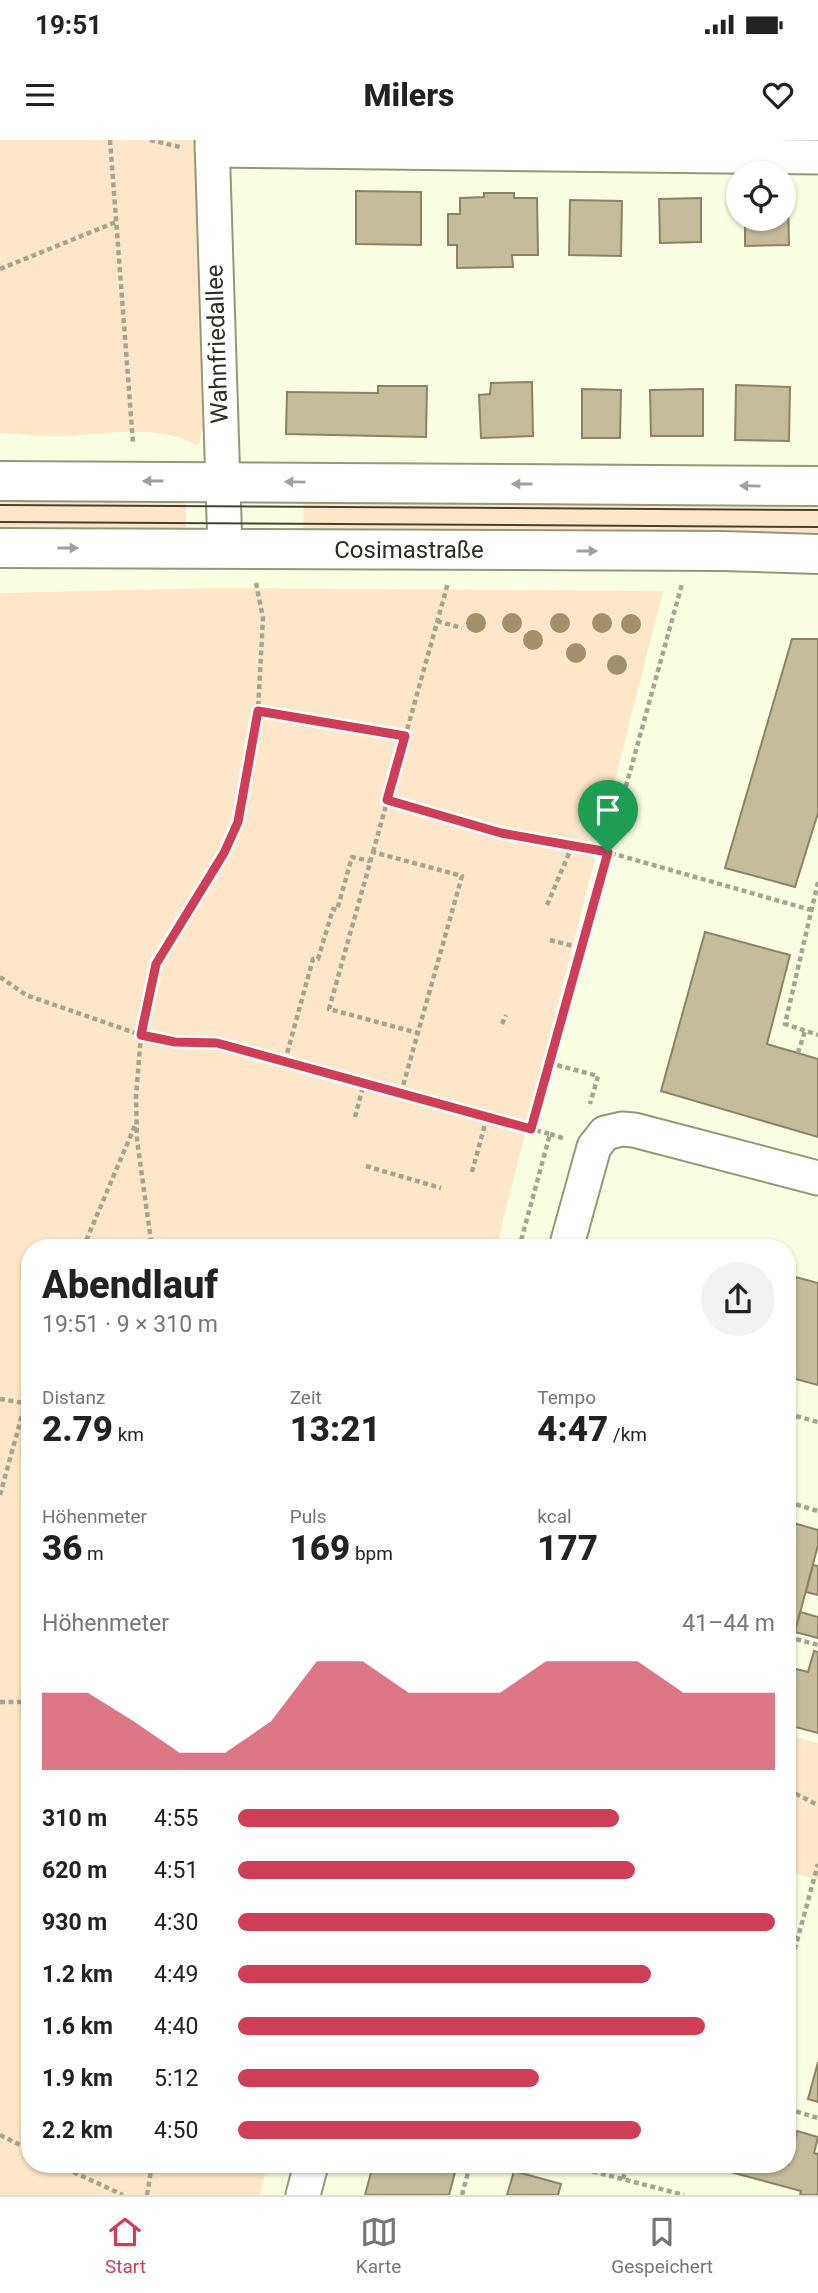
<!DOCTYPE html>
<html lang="de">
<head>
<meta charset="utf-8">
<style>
  body { margin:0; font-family:Roboto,sans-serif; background:#f2f2f2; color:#222; height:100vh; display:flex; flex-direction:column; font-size:26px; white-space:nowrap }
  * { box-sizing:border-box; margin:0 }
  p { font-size:23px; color:#767676 }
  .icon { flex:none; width:38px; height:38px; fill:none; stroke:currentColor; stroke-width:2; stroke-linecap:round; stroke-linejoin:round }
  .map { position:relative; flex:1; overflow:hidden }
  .sheet { position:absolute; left:21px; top:1099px; width:775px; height:934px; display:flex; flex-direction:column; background:#fff; border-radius:28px; box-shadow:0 2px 5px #0004 }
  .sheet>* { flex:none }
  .controls { position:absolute; left:726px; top:21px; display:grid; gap:14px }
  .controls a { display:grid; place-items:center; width:70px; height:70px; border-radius:50%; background:#fff; box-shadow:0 2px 5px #0004; font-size:35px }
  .pin { position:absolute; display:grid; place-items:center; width:60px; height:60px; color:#fff; margin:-72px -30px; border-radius:50% 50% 50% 0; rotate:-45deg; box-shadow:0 0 7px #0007 }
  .pin .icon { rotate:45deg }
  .round { display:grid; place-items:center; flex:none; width:74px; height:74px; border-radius:37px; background:#f2f2f2 }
  .summary { display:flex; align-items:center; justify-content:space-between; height:119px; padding:0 21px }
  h1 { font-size:38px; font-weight:800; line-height:52px }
  .metrics { display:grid; grid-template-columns:repeat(3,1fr); gap:10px; height:119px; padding:7px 21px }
  .metrics div { display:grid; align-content:center }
  .metrics b { font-size:35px; font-weight:800 }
  .metrics small { font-size:19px; font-weight:400 }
  .metrics p { font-size:19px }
  .chart { height:196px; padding:14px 21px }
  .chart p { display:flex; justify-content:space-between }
  .chart svg { width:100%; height:126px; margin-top:7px; fill:#ce3e57; opacity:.7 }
  ul { padding:0 21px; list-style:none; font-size:23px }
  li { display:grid; grid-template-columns:112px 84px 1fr; align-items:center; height:52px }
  li i { height:18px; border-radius:9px; background:#ce3e57 }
  .status { display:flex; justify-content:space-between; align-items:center; height:49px; padding:0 35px; background:#fff; direction:ltr }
  .status svg { height:19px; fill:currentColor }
  header { display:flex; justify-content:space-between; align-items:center; height:91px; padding:0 21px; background:#fff; font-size:32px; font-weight:800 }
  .tab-bar { display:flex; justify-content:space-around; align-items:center; height:98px; border-top:2px solid #e0e0e0; background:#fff; font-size:19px; color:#767676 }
  .tab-bar a { display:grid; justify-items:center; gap:4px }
  .tab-bar .selected { color:#ce3e57 }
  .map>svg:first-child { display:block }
  .green { fill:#fee7c8 }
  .building { fill:#c5bc9c; stroke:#8c8365; stroke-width:2 }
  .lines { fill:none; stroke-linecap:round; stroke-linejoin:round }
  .minor-casing { stroke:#939879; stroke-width:37 }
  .secondary-casing { stroke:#939879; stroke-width:42 }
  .path { stroke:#a3a691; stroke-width:4.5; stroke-dasharray:5 3.5; stroke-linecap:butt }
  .minor { stroke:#fff; stroke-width:33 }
  .secondary { stroke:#fff; stroke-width:38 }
  .tram { stroke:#424336; stroke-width:2 }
  .tree { fill:#a09169 }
  .oneway { fill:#a0a19c }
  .route-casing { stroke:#fff; stroke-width:14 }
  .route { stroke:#ce3e57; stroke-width:9 }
  .labels { text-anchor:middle; stroke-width:7; stroke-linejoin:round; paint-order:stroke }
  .street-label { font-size:24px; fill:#2d2e22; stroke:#fff }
</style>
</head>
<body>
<div class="status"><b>19:51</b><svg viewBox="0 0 49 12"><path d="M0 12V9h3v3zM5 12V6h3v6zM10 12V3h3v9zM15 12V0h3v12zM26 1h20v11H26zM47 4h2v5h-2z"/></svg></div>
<header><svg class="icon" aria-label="menu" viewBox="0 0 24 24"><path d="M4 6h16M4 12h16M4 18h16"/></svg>Milers<svg class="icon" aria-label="heart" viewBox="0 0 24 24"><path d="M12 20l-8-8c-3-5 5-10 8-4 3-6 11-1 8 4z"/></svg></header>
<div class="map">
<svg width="818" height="2055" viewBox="0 0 818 2055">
  <rect width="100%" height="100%" fill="#fafee3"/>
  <path class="green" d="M0 0H200L208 265 199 304 196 305C159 284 108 294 66 296 44 298 22 293 0 293Z
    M0 351 186 352V399L0 398Z
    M304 352 818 356V402L303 398Z
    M215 448 663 451 496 1108H30V2025H267L260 2055H0V453Z
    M788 1595 818 1603V1740L788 1731Z"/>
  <path class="building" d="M356 51 421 52V105L356 104Z
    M484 53H514V58H537L538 115H512L513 127 457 128V105H448V74H460V58L484 57Z
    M701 58V102L660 103 659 59Z
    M784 58H788L789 105 745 106V79H784Z
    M570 60 622 61 621 116 569 115Z
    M532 242 533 296 481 298 479 255 490 254 491 243Z
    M736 245 790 247 789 301 735 300Z
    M378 246H427L426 297 286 294 287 252 378 253Z
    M582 249 621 250 620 298H582Z
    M703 249V296H651L650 250Z
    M792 499H818V673L795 747 725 728Z
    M705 792 790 815 767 904 818 919V997L661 951Z
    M788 1135 818 1143V1245L788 1237Z
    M790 1382 818 1390V1405L795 1492 788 1490Z
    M813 1425 818 1426V1455L806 1452Z
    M800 1472 818 1477V1498L795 1492Z
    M814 1511 818 1512V1593L788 1585V1527L808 1532Z
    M818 1922V1962L808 1959Z
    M797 1991 818 1997 814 2013 818 2014V2055H800L801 2051 704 2025H788V2006L793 2007Z
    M373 2025H457L449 2055H365Z
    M514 2031 561 2044 558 2055H507Z"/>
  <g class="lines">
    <g class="minor-casing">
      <path id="minor" d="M212 0 225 409
        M212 10 818 17
        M566 1108 594 1007 605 993 622 989 634 990 818 1038
        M303 2055 311 2025"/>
    </g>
    <g class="secondary-casing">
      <path id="secondary" d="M0 341 818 346
        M0 408 723 411 818 414"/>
    </g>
    <path class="path" d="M110 0 133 303
      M150 0 180 7
      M0 129 116 82
      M256 443 263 478 258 571 238 682 224 713 156 824 141 895 175 902 217 903 531 989
      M437 481 462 488
      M258 571 405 596
      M388 660 501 693 590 707 811 770
      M373 712 448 443
      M818 742 785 884 818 895
      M547 765 573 704
      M550 800 581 808
      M0 837 26 855 141 895 136 956 137 1000 152 1108
      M502 884 506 875
      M798 913 805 891
      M285 921 313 819H318L333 769 337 770 352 717 370 721
      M549 923 598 936 590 964
      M401 953 462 736 373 712 329 869 418 893
      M355 977 364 943
      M550 994 566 999
      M366 1026 441 1048
      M472 1032 487 977
      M83 1108 136 983
      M519 1108 550 994 531 989 682 444
      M0 1259 24 1263
      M788 1274 818 1282
      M0 1355 30 1246
      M788 1362 818 1371
      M788 1497 818 1505
      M0 1562H30
      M788 1650 818 1665
      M788 1834 818 1724
      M788 1969 818 1978
      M0 1995 30 2010
      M58 2025 123 2055
      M568 2025 684 2055
      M623 2039 627 2025
      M147 2055 152 2025
      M462 2055 470 2025"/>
    <use href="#minor" class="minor"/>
    <use href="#secondary" class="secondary"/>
    <path class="tram" d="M0 365 818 370
      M0 382 818 387"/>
  </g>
  <g class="tree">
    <circle cx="476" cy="483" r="10"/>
    <circle cx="512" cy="483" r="10"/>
    <circle cx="560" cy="483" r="10"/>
    <circle cx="602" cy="483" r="10"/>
    <circle cx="631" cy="484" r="10"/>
    <circle cx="533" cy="500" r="10"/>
    <circle cx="576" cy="513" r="10"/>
    <circle cx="617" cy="525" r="10"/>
  </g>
  <defs><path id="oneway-solid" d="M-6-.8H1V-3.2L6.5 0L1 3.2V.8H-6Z" transform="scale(1.75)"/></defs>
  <g class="oneway">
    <use href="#oneway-solid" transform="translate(153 341) rotate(180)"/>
    <use href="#oneway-solid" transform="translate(295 342) rotate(-179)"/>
    <use href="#oneway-solid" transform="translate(522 344) rotate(-180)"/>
    <use href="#oneway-solid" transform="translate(750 346) rotate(-179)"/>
    <use href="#oneway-solid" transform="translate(68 408)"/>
    <use href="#oneway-solid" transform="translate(587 411)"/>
  </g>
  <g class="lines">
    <g class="route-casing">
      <path id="route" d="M258 571 405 596 387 660 501 693 608 712 531 989 217 903 175 902 141 895 156 824 224 713 238 682Z"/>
    </g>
    <use href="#route" class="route"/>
  </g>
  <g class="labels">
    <g class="street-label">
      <text transform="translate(217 204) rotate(-92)" y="8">Wahnfriedallee</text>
      <text x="409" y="418">Cosimastraße</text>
    </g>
  </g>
</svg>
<div class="controls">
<a><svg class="icon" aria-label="locate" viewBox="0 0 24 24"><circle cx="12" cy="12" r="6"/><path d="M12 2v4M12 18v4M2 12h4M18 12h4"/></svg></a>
</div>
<div class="pin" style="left:608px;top:712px;background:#1e9e55"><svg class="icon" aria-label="arrive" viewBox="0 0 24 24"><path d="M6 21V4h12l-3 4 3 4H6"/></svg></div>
<section class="sheet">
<div class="summary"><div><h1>Abendlauf</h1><p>19:51 · 9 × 310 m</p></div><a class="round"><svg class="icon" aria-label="share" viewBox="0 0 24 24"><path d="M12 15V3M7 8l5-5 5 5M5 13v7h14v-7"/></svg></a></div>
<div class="metrics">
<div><p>Distanz</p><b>2.79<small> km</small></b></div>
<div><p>Zeit</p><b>13:21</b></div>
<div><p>Tempo</p><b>4:47<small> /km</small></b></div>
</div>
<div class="metrics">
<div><p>Höhenmeter</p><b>36<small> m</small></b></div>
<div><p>Puls</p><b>169<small> bpm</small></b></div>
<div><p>kcal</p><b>177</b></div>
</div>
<div class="chart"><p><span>Höhenmeter</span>41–44 m</p>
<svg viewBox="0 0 160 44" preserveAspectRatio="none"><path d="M0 44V17L10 17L20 27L30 38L40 38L50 27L60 6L70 6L80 17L90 17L100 17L110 6L120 6L130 6L140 17L150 17L160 17V44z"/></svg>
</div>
<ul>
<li><b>310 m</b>4:55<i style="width:71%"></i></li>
<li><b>620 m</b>4:51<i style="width:74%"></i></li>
<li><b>930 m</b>4:30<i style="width:100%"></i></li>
<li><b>1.2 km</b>4:49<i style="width:77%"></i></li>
<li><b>1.6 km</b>4:40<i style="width:87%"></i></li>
<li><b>1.9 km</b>5:12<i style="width:56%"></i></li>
<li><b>2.2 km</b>4:50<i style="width:75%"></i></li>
</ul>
</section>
</div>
<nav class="tab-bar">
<a class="selected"><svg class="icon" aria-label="home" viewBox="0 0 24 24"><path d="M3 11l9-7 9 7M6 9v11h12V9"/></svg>Start</a>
<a><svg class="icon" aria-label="map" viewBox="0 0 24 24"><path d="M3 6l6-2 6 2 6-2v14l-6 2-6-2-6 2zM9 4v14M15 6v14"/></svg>Karte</a>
<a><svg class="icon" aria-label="saved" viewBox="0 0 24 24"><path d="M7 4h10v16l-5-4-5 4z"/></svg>Gespeichert</a>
</nav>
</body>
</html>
